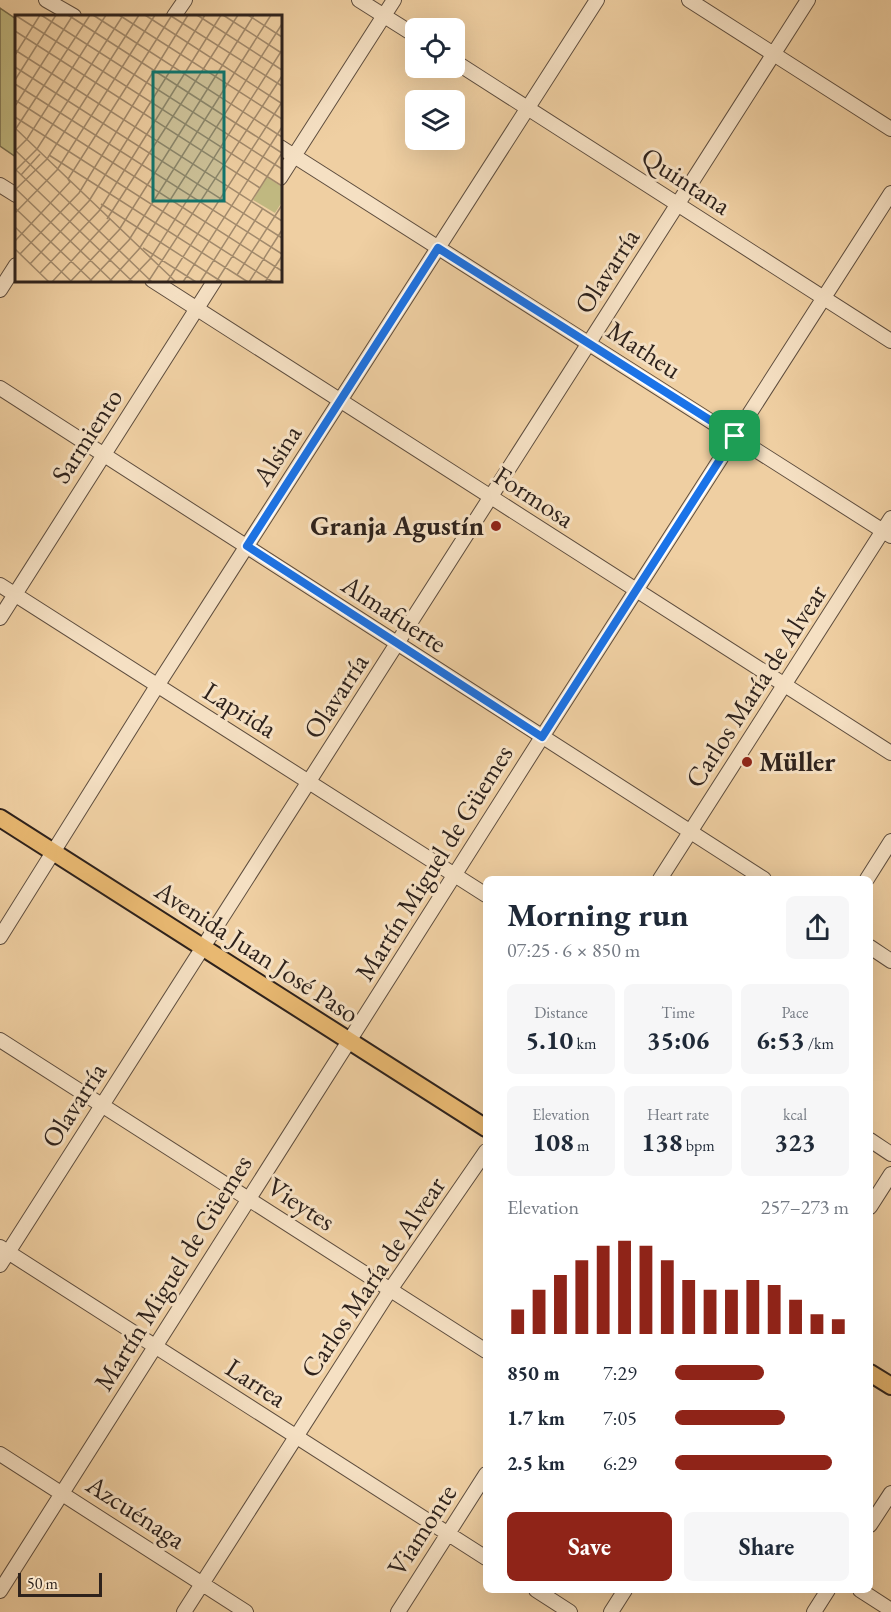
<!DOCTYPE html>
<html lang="en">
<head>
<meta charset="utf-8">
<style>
  body { margin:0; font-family:"EB Garamond",serif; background:#f6f6f7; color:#1f2937; height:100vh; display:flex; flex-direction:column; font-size:22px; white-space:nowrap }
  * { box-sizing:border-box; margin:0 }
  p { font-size:20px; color:#747a83 }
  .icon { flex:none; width:33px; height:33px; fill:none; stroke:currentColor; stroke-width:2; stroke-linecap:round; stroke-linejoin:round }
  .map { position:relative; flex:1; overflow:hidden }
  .drawer { position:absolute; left:483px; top:876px; width:390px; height:717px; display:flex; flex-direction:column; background:#fff; border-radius:9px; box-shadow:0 6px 24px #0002 }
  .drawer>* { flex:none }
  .controls { position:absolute; left:405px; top:18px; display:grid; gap:12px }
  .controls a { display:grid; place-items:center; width:60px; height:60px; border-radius:9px; background:#fff; box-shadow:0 6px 24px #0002; font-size:30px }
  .scale { position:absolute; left:18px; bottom:15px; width:84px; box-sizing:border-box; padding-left:6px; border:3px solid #2e221c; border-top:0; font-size:16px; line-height:21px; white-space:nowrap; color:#2e221c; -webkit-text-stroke:4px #f5e0c3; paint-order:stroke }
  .pin { position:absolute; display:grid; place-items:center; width:51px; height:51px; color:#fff; margin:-26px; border-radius:12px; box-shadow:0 3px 9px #0006 }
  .round { display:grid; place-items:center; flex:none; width:63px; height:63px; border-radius:9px; background:#f6f6f7 }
  .overview { display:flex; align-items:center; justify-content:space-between; height:102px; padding:0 24px }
  h1 { font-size:33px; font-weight:700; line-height:45px }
  .metrics { display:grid; grid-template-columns:repeat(3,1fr); gap:9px; height:102px; padding:6px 24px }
  .metrics div { display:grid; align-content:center; border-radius:9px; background:#f6f6f7; text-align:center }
  .metrics b { font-size:26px; font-weight:700 }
  .metrics small { font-size:16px; font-weight:400 }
  .metrics p { font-size:16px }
  .chart { height:168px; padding:12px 24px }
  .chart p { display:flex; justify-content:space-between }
  .chart svg { width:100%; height:108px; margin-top:6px; stroke:#8f2418; stroke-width:6 }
  .primary-button { display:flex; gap:12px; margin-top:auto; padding:12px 24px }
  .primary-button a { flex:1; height:69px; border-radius:9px; background:#8f2418; color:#fff; font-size:24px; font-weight:700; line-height:69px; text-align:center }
  .primary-button a+a { background:#f6f6f7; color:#1f2937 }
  ul { padding:0 24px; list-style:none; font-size:20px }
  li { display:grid; grid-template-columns:96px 72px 1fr; align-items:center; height:45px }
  li i { height:15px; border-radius:8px; background:#8f2418 }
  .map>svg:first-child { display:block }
  .green { fill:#c0b880; stroke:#776d4e; stroke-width:1.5 }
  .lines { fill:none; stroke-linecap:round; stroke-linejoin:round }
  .minor-casing { stroke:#5e4d3e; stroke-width:16 }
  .major-casing { stroke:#2e221c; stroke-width:20 }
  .minor { stroke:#f5e0c3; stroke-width:14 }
  .major { stroke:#e8b871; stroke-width:16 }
  .route-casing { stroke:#fff; stroke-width:12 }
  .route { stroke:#1a73e8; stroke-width:8 }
  .poi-dot { fill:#8f2418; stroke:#f5e0c3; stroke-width:2 }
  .labels { text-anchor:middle; stroke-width:6; stroke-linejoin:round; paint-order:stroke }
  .street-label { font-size:27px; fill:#2e221c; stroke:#f5e0c3 }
  .poi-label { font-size:27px; font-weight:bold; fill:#2e221c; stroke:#f5e0c3; text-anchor:end }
  .inset-road { fill:none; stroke:#a28a6c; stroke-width:1.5 }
  .view { fill:#0f766e; fill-opacity:0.15; stroke:#0f766e; stroke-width:3 }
  .inset-edge { fill:none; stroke:#2e221c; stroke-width:3 }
</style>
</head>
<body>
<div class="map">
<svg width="891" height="1612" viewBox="0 0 891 1612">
  <rect width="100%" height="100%" fill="#efcfa2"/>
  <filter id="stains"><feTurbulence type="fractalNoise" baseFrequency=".00333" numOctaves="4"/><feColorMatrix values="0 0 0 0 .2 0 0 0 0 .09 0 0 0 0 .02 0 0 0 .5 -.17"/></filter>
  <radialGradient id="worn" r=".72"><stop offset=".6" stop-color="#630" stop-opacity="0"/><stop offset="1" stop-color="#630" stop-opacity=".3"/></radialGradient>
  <path class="green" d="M0 8 16 19V157L0 146Z"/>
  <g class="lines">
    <g class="minor-casing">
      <path id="minor" d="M46 0 74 16
        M359 0 416 36
        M689 0 891 129
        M174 16 185 0
        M454 61 891 341
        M280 147 891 536
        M280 178 394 0
        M0 185 16 195
        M152 280 891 753
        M0 290 16 265
        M0 388 764 879
        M0 585 486 895
        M0 618 215 280
        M660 879 891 518
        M867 879 891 841
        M0 937 157 686 597 0
        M870 947 891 961
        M0 1040 486 1351
        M870 1140 891 1154
        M870 1207 891 1174
        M0 1247 486 1558
        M0 1265 808 0
        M0 1454 246 1612
        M870 1525 891 1493
        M536 1590 570 1612
        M860 1590 891 1610
        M0 1591 542 737 891 193
        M184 1612 390 1290 486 1151
        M398 1612 486 1474
        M611 1612 625 1590
        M814 1612 828 1590"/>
    </g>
    <g class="major-casing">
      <path id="major" d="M0 818 486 1128
        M870 1373 891 1386"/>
    </g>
    <use href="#minor" class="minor"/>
    <use href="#major" class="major"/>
  </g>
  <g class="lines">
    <g class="route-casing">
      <path id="route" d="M438 248 735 436 542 737 247 546Z"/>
    </g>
    <use href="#route" class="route"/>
  </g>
  <g class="poi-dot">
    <circle cx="496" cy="526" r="6"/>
    <circle cx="747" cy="762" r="6"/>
  </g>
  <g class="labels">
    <g class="street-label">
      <text transform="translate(686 181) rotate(33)" y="9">Quintana</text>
      <text transform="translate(607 271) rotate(-57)" y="9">Olavarría</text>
      <text transform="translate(644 350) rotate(33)" y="9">Matheu</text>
      <text transform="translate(87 436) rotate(-57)" y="9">Sarmiento</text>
      <text transform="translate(277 455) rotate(-57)" y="9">Alsina</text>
      <text transform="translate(534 497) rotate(33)" y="9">Formosa</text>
      <text transform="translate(394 614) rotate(33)" y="9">Almafuerte</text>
      <text transform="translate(756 686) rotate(-57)" y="9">Carlos María de Alvear</text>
      <text transform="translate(336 696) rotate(-57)" y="9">Olavarría</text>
      <text transform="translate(240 710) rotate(32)" y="9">Laprida</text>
      <text transform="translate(434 863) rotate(-58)" y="9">Martín Miguel de Güemes</text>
      <text transform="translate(257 952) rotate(33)" y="9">Avenida Juan José Paso</text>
      <text transform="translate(74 1105) rotate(-57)" y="9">Olavarría</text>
      <text transform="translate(301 1204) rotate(33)" y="9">Vieytes</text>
      <text transform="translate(173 1273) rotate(-58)" y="9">Martín Miguel de Güemes</text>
      <text transform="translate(373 1277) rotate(-56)" y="9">Carlos María de Alvear</text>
      <text transform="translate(256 1383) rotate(33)" y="9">Larrea</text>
      <text transform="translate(136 1512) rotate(33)" y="9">Azcuénaga</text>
      <text transform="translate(422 1530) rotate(-57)" y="9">Viamonte</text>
    </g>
    <g class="poi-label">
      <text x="484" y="535">Granja Agustín</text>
      <text x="759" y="771" text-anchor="start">Müller</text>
    </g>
  </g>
  <g transform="translate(15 15)">
    <rect width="267" height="267" fill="#efcfa2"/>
    <path d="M252 162 267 172V187L260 198 238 185Z" fill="#c0b880"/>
    <path class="inset-road" d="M0 0 267 171M26 0 267 154M53 0 267 138M78 0 267 122M104 0 267 104M130 0 266 88M182 0 267 55M208 0 265 37M233 0 267 22M156 1 267 71M0 16 245 173M0 35 267 206M0 40 25 0M0 52 267 223M0 65 41 0M0 69 267 239M0 85 267 256M0 91 58 0M0 102 258 267M0 113 161 267M0 115 75 0M0 135 137 267M1 135 12 124 91 0M34 140 233 267M0 154 118 267M0 156 22 134 107 2M6 160 25 139M1 174 98 267M0 175 32 144 124 0M86 189 207 267M0 193 77 266M0 198 42 155 140 0M92 204 223 0M0 212 57 267M0 226 55 167 53 164 157 0M128 233 181 267M0 234 34 267M5 239 64 178 173 0M15 249 74 186 190 0M25 258 84 196 206 0M222 260 267 190M37 267 95 204M55 267 104 215 239 0M74 267 114 225 256 0M94 267 124 234 267 9M113 267 135 244 267 35M133 267 267 61M152 267 267 87M168 267 267 112M185 267 267 138M201 267 248 193M234 267 267 215M250 267 267 241"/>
    <path class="view" d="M138 57H209V186H138Z"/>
    <rect width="267" height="267" class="inset-edge"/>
  </g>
  <rect width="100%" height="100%" filter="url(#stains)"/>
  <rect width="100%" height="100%" fill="url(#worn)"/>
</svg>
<div class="controls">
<a><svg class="icon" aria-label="locate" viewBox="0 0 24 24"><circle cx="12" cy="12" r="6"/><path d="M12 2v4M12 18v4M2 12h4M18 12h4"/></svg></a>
<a><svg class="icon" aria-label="layers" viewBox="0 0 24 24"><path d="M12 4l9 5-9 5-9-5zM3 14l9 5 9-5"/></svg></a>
</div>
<div class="scale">50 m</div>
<div class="pin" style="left:735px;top:436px;background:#1e9e55"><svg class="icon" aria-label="arrive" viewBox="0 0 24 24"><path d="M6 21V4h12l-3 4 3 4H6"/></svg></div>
<section class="drawer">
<div class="overview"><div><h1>Morning run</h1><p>07:25 · 6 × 850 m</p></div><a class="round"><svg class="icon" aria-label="share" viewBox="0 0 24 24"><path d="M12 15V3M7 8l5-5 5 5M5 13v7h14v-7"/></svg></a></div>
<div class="metrics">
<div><p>Distance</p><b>5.10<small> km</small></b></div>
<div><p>Time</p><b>35:06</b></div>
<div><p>Pace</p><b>6:53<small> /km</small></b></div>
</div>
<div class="metrics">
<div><p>Elevation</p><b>108<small> m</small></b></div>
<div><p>Heart rate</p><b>138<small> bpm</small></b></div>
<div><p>kcal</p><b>323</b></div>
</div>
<div class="chart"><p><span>Elevation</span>257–273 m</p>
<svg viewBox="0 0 160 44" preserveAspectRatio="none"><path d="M5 44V34M15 44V26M25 44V20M35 44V14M45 44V8M55 44V6M65 44V8M75 44V14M85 44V22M95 44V26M105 44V26M115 44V22M125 44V24M135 44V30M145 44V36M155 44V38"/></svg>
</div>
<ul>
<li><b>850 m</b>7:29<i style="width:51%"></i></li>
<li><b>1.7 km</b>7:05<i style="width:63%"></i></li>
<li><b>2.5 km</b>6:29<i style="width:90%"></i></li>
</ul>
<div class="primary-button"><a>Save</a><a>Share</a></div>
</section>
</div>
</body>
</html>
